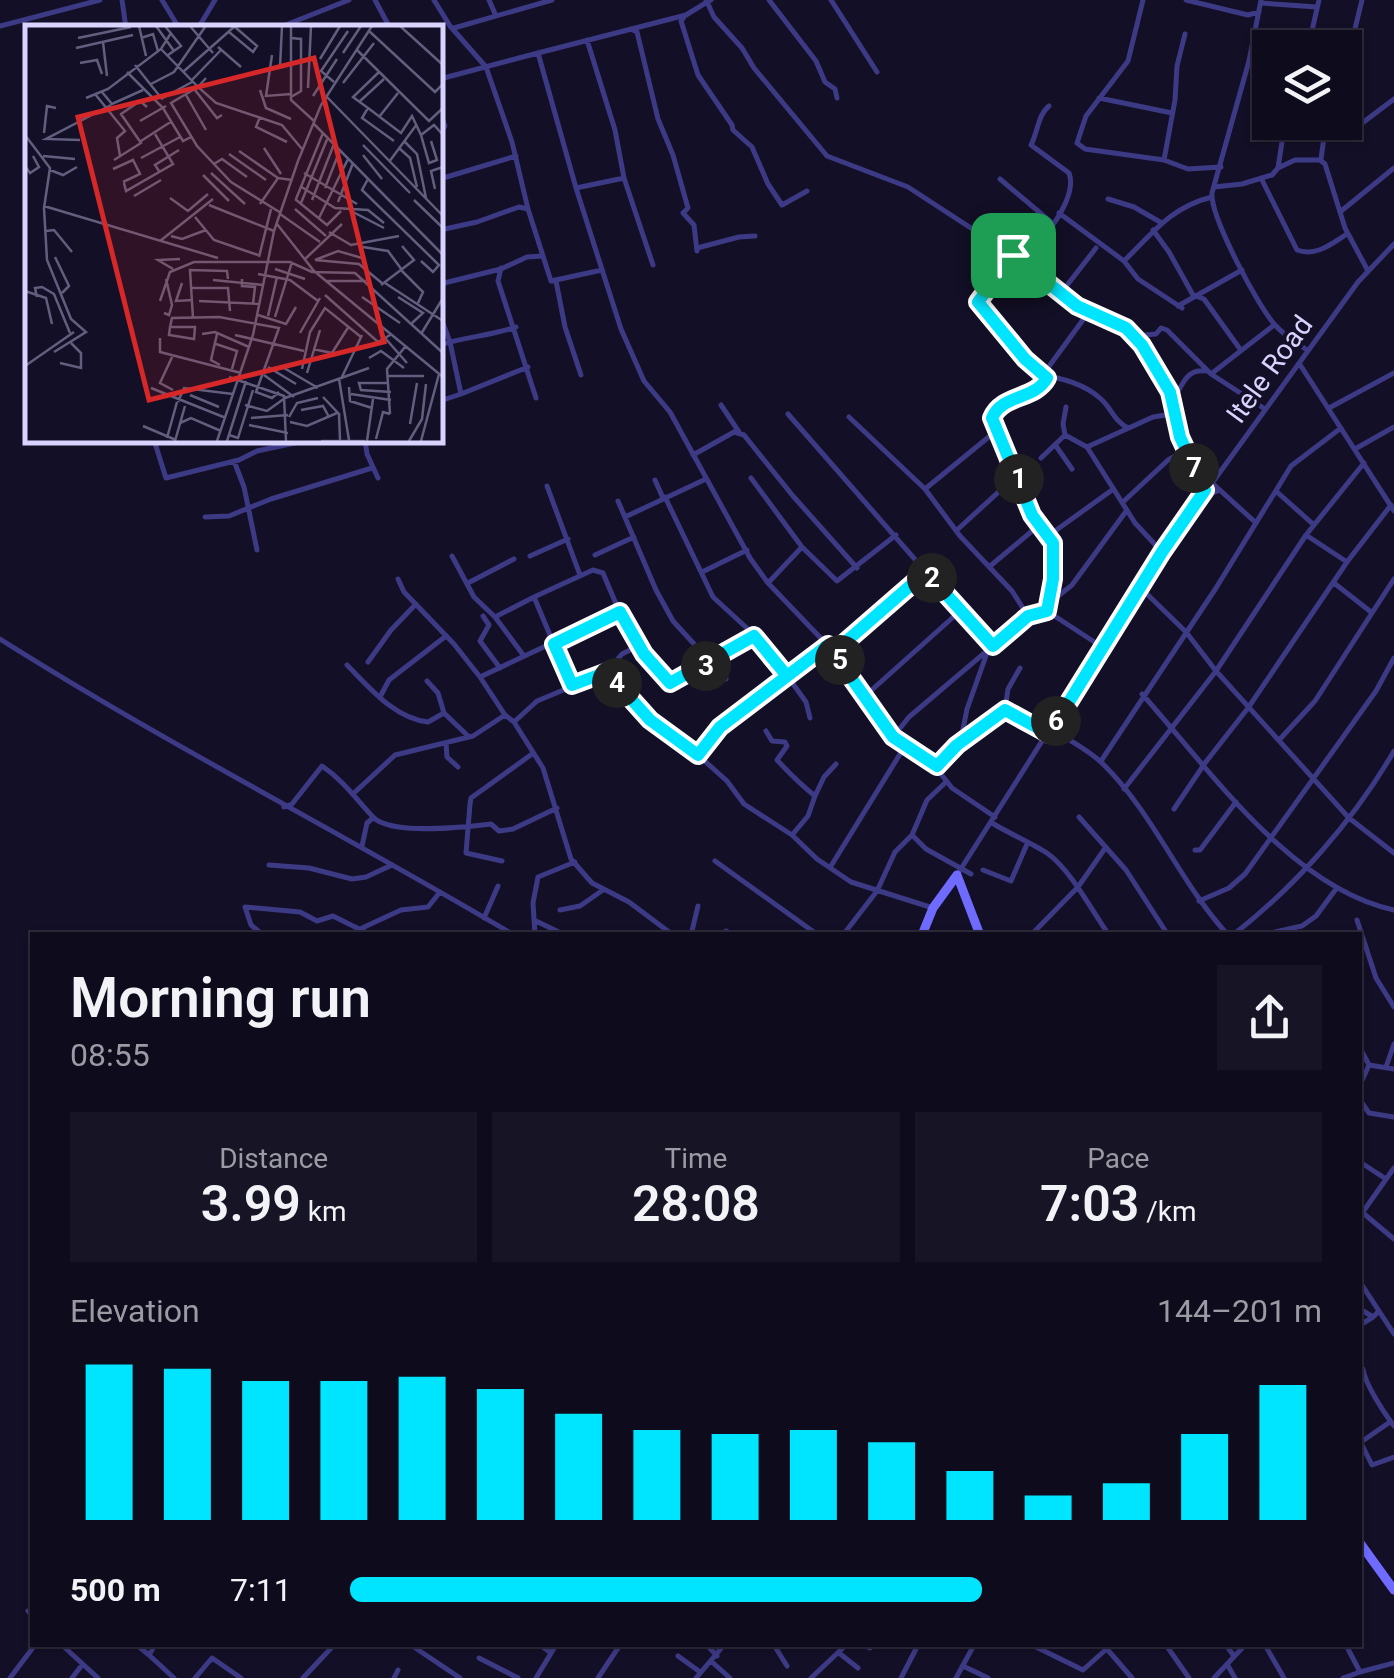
<!DOCTYPE html>
<html lang="en">
<head>
<meta charset="utf-8">
<style>
  body { margin:0; font-family:Roboto,sans-serif; background:#171425; color:#f1f3f6; height:100vh; display:flex; flex-direction:column; font-size:38px; white-space:nowrap }
  * { box-sizing:border-box; margin:0 }
  p { font-size:32px; color:#9b9ba3 }
  .icon { flex:none; width:55px; height:55px; fill:none; stroke:currentColor; stroke-width:2; stroke-linecap:round; stroke-linejoin:round }
  .map { position:relative; flex:1; overflow:hidden }
  .sheet { position:absolute; left:30px; top:932px; width:1332px; height:715px; display:flex; flex-direction:column; background:#0e0b1c; border-radius:0px; box-shadow:0 2px 8px #0004,0 0 0 2px #2e2b3b }
  .sheet>* { flex:none }
  .buttons { position:absolute; left:1252px; top:30px; display:grid; gap:20px }
  .buttons a { display:grid; place-items:center; width:110px; height:110px; border-radius:0px; background:#0e0b1c; box-shadow:0 2px 8px #0004,0 0 0 2px #2e2b3b; font-size:50px }
  .pin { position:absolute; display:grid; place-items:center; width:85px; height:85px; color:#fff; margin:-42px; border-radius:20px; box-shadow:0 5px 15px #0006 }
  .km { position:absolute; width:50px; height:50px; margin:-25px; border-radius:50%; background:#222; color:#fff; font-size:28px; line-height:50px; text-align:center }
  .round { display:grid; place-items:center; flex:none; width:105px; height:105px; border-radius:0px; background:#171425 }
  .head { display:flex; align-items:center; justify-content:space-between; height:170px; padding:0 40px }
  h1 { font-size:55px; font-weight:600; line-height:75px }
  .figures { display:grid; grid-template-columns:repeat(3,1fr); gap:15px; height:170px; padding:10px 40px }
  .figures div { display:grid; align-content:center; border-radius:0px; background:#171425; text-align:center }
  .figures b { font-size:50px; font-weight:600 }
  .figures small { font-size:28px; font-weight:400 }
  .figures p { font-size:28px }
  .chart { height:280px; padding:20px 40px }
  .chart p { display:flex; justify-content:space-between }
  .chart svg { width:100%; height:180px; margin-top:10px; stroke:#00e5ff; stroke-width:6 }
  ul { padding:0 40px; list-style:none; font-size:32px }
  li { display:grid; grid-template-columns:160px 120px 1fr; align-items:center; height:75px }
  li i { height:25px; border-radius:12px; background:#00e5ff }
  .map>svg:first-child { display:block }
  .lines { fill:none; stroke-linecap:round; stroke-linejoin:round }
  .street { stroke:#3d3a85; stroke-width:5 }
  .secondary { stroke:#6f6bff; stroke-width:9 }
  .route-casing { stroke:#fff; stroke-width:20 }
  .route { stroke:#00e5ff; stroke-width:12 }
  .labels { text-anchor:middle; stroke-width:8; stroke-linejoin:round; paint-order:stroke }
  .street-label { font-size:28px; fill:#d9d4ff; stroke:#130f26 }
  .inset-road { fill:none; stroke:#625e7d; stroke-width:2.5 }
  .view { fill:#d62828; fill-opacity:0.15; stroke:#d62828; stroke-width:5 }
  .inset-edge { fill:none; stroke:#d9d4ff; stroke-width:5 }
</style>
</head>
<body>
<div class="map">
<svg width="1394" height="1678" viewBox="0 0 1394 1678">
  <rect width="100%" height="100%" fill="#130f26"/>
  <g class="lines">
    <path class="street" d="M122 0 126 28
      M162 0 179 28
      M375 0 390 28
      M434 0 450 26 486 67 512 142 528 209 551 281 602 270
      M489 0 496 16
      M706 0 707 2 686 15 538 53 576 188 621 329 644 381 670 412 750 558 768 583 834 652 893 737 929 759 952 788 995 817
      M711 0 707 2 714 17 742 48 754 68 827 156 908 187 1023 262 1077 306 1126 328 1148 352 1168 385 1180 437 1205 490
      M769 0 816 61 825 82 835 89 837 98
      M831 0 877 72
      M1143 0 1128 61 1086 116 1077 143 1085 149 1164 160 1188 169 1221 167
      M1186 0 1248 15 1259 12
      M1261 0 1249 61 1212 193C1210 216 1259 309 1276 326 1285 336 1297 343 1307 350
      M1261 3 1317 7
      M684 17 681 21 698 75 732 125 733 130 752 147 768 184 782 205 807 191
      M200 25 215 0
      M0 26 100 0
      M278 28 349 0
      M454 28 552 0
      M631 29 637 32 658 119 673 155 688 208 683 213 694 225 697 251
      M587 40 615 130 624 178
      M1308 48 1319 0
      M1345 70 1362 0
      M440 79 538 53
      M1099 98 1172 113
      M440 114 445 126 440 133
      M1323 135 1331 139 1353 130 1394 99
      M1321 159 1326 122
      M1164 160 1175 100 1177 66 1185 34
      M1278 168 1285 122
      M1261 178 1297 250C1316 257 1331 244 1347 234
      M440 179 516 156
      M1000 179 1051 222
      M1214 187 1242 184 1272 175 1278 168 1295 160H1320L1325 164 1345 228 1368 271
      M576 188 624 178 653 265
      M1108 199 1134 207 1160 222
      M1340 212 1394 168
      M1059 213 1124 261 1138 279 1182 308
      M440 230 477 222 519 207 528 209
      M1153 230 1169 252 1193 295 1204 299 1240 349
      M697 248 739 237 755 236
      M1013 255 979 299V305L1042 376C1061 377 1086 385 1101 399 1112 409 1114 421 1128 428
      M1124 261C1153 233 1171 207 1212 197
      M1023 262C1040 243 1079 199 1069 173L1031 145C1038 131 1038 115 1049 106
      M501 268 498 281 536 398
      M556 281 565 327 581 375
      M440 284 501 269 527 257 542 256
      M1061 293 1096 248
      M1178 306 1242 270
      M440 315 450 342 461 394 440 401
      M1133 336 1156 334 1161 328 1167 330 1211 374 1265 409
      M440 345C463 337 491 336 516 327
      M1299 363 1394 511
      M1211 374 1274 325
      M1042 376 1088 313
      M1047 378C1034 400 1002 395 992 417L1032 515 1053 543V579L1047 611
      M461 394 528 367
      M1173 399C1183 386 1185 369 1205 371
      M721 405 739 432
      M1329 408 1394 373
      M788 414 960 611
      M849 417 925 489 960 536 1012 591 1028 616
      M1065 435 1063 424 1066 407
      M154 440 166 478 239 460 257 451 309 440
      M365 440 367 454 378 478
      M1056 446 1072 469
      M1087 447 1153 417 1172 414
      M1355 449 1394 427
      M693 455 734 432 744 435 793 496 857 568
      M1041 458 1065 435 1087 447 1135 523 1162 552
      M234 461 244 487 257 550
      M751 478 802 547 837 581 896 535
      M655 480 663 498
      M1211 482 1255 522
      M547 486 580 575
      M925 489 996 431
      M1277 492 1314 525
      M665 497 713 597 750 631 783 670 806 702 810 718
      M1200 498 1220 490
      M618 501 656 590 673 621 726 679
      M1123 502 1168 460 1186 450
      M205 517 229 516 271 499 372 468
      M625 517 706 479
      M957 530 1017 475
      M1306 535 1347 562
      M1048 536 1112 490
      M595 555 634 537
      M452 556 474 597 495 617
      M530 556 568 539
      M989 567 1038 526
      M702 572 747 550
      M398 579 404 592 454 644 480 677 618 612
      M468 583 514 559
      M768 583 802 547
      M1334 583 1371 612
      M1139 592 1147 594 1186 632 1216 671 1349 818 1394 853
      M1052 601 1072 585 1127 510
      M483 616 489 625 480 641 500 668
      M0 639C168 745 344 834 514 935
      M834 652 926 572
      M524 656 495 617 534 597
      M368 662 391 630 416 604
      M347 665C369 687 395 719 428 722L444 713
      M607 672 650 720 698 755 727 781 744 804 792 835 817 859 851 882 933 908
      M480 677 505 715
      M427 681 438 693 444 713 468 736
      M571 685 534 597 593 570 603 573C619 611 636 657 670 683L754 636
      M1142 694C1210 770 1291 888 1394 910
      M865 696 960 611 993 645
      M380 697 389 680 446 636
      M1005 710 1049 734
      M514 722 537 701 607 672 622 654 638 646
      M1052 729C1068 740 1089 750 1103 764 1154 814 1180 883 1228 935
      M766 731 772 741 785 742 787 746 777 760C790 774 800 784 815 796L808 816 792 835
      M893 737 909 717 1028 616 1047 611 1102 647
      M1280 739 1315 701 1394 579
      M446 743 447 757 458 767
      M960 744 1005 710 1008 689 1020 668
      M698 755 720 727 828 645
      M1101 761 1216 588 1291 466 1341 428
      M937 766 960 744 967 709 987 653
      M1124 789 1216 671 1306 535 1364 463
      M354 793 395 755 473 736 505 715 514 722 543 768 571 859 592 883 629 902 673 935
      M814 798 824 777 836 764
      M284 807 292 804 322 766C343 780 356 799 373 817 391 836 465 827 491 824L499 831 513 829 557 808
      M1174 809 1205 763 1248 708 1347 562 1391 505
      M1079 817 1126 870 1168 935
      M992 823C1010 834 1030 842 1047 853 1071 870 1092 911 1109 935
      M912 835 926 849 971 874
      M362 846 367 823 373 818
      M1195 850H1200L1236 802
      M502 861 466 853 470 804 471 798 532 754
      M715 861 818 935
      M269 865 309 868 352 879 366 877 392 865
      M831 866 905 746
      M983 870 1011 881 1027 844
      M957 875 1162 552 1358 282 1394 244
      M1199 901 1229 888 1245 874 1376 691 1394 658
      M560 910 580 906 603 890
      M484 918 498 886
      M1357 920 1376 978 1394 1007
      M536 921 565 935
      M360 929 401 910 428 907 440 892
      M726 931 733 935
      M263 935 251 925 245 907 300 912 317 921 333 916 371 935
      M535 935 533 903 538 877 575 862
      M691 935 698 906
      M843 935 877 891 895 852 912 835 927 800 946 782
      M1031 935 1078 887 1106 847
      M1233 935C1296 886 1354 820 1394 751
      M1261 935 1302 926 1316 916 1336 889
      M1360 1048 1369 1065
      M1369 1065 1394 1069
      M1386 1067 1394 1044
      M1360 1085 1369 1065
      M1360 1100 1369 1113 1394 1117
      M1360 1162 1386 1179
      M1363 1213 1394 1239
      M1360 1216 1394 1168
      M1360 1282 1394 1334
      M1360 1309 1373 1317 1378 1312
      M1360 1325 1373 1317
      M1363 1369C1365 1384 1384 1413 1394 1426
      M1360 1441 1372 1465 1394 1457
      M1361 1442 1390 1422
      M28 1611 32 1616
      M62 1645 98 1678
      M137 1645 149 1655
      M155 1645 149 1655 174 1678
      M411 1645 460 1678
      M540 1645 551 1653
      M707 1645 717 1656
      M774 1645 787 1666
      M862 1645 870 1648 872 1645
      M1032 1645 1083 1670 1111 1645
      M1166 1645 1189 1678
      M1226 1645 1234 1656
      M1265 1645 1284 1678
      M1346 1645 1360 1672 1394 1663
      M1107 1649 1132 1678
      M839 1653 858 1668
      M678 1656 700 1672
      M479 1658 518 1678
      M712 1662 730 1678
      M1227 1664 1235 1678
      M963 1666 988 1678
      M10 1678 35 1645
      M72 1678 82 1665
      M195 1678 212 1658 241 1678
      M303 1678 334 1645
      M394 1678 398 1670
      M536 1678 556 1645
      M598 1678 620 1645
      M696 1678 724 1645
      M811 1678 846 1645
      M901 1678 918 1645
      M956 1678 974 1645
      M1214 1678 1245 1645
      M1343 1678 1360 1672"/>
    <path class="secondary" d="M957 875 980 935
      M922 935 933 908 957 875
      M1360 1543 1394 1590"/>
  </g>
  <g class="lines">
    <g class="route-casing">
      <path id="route" d="M1013 255 978 302 1025 359 1047 378C1035 400 1002 394 992 418L1032 515 1053 543V579L1047 611 1028 616 993 646 926 572 834 652 828 645 787 676 754 636 670 683 644 654 620 612 554 644 572 685 607 672 650 720 698 755 720 727 828 645 893 737 937 766 957 745 1005 710 1049 734 1162 552 1205 490 1180 437 1170 392 1142 345 1126 328 1077 306 1013 255"/>
    </g>
    <use href="#route" class="route"/>
  </g>
  <g class="labels">
    <g class="street-label">
      <text transform="translate(1269 369) rotate(-54)" y="10">Itele Road</text>
    </g>
  </g>
  <g transform="translate(25 25)">
    <rect width="418" height="418" fill="#130f26"/>
    <path class="inset-road" d="M114 1 121 31M131 1 149 26M140 1 156 21 143 30M165 1 188 28M266 1V75L289 96M375 1 418 40M344 6 410 67 418 59M204 7 228 27 232 21 210 2M53 13 106 2M116 13 128 9 133 26M78 17 82 51M193 22 216 42M51 23 108 10M136 24 173 62 146 78 172 121 206 157 256 188M332 25 404 96 418 83M318 28 336 1M247 30 241 71 266 69M295 34 315 1M55 38 72 35 77 49M110 40 137 74M255 42 257 1M102 47 138 83 158 116 166 112M158 47 210 1M354 47 328 72 343 83 337 93 369 116M181 53 173 62 191 78 257 100 277 124M166 56 196 25M309 57 296 46 323 6M318 58 349 18M126 59 149 47 180 2M283 63 286 1M170 65 192 93 197 90M235 65 241 83 266 94M77 67 87 79 118 65M70 69 100 106 92 113 95 131M161 70 181 105M288 71 312 34M301 71 418 191M266 72 276 66V14L266 13M61 73 83 64 136 24 146 8M136 74 167 57M334 77 359 54M343 83 376 108 387 91 396 110M235 92 231 102 262 117M354 92 373 68M115 96 141 81M288 98 418 230M19 108 22 81 31 83M0 110 25 143 19 183 22 235 46 294 61 307 29 327M55 115 21 114 86 80M116 116 147 96M406 116 412 135 404 138 396 110 409 100 418 110M380 117 392 129 401 173M338 120 385 168M239 123 256 149M374 123 385 133 392 162M214 126 253 153M204 129 241 155M338 130 357 154M18 131 50 134M116 133 155 112M89 135 116 118 96 89 115 76 122 82M364 137 392 99M189 139 197 134 222 152M0 141 5 148 14 142 8 131M88 144 108 135 115 149 98 157M25 145 38 150 52 142M134 146 130 140 154 125M186 148 220 179M279 148 332 179M178 150 204 176M343 154 337 165 414 240 408 247 396 236M99 158 101 166 148 139 130 109M275 161 310 183 343 185 359 198M300 163 315 125M410 164 406 146 418 142M109 171 136 155M145 173 163 186 183 169M270 174 302 200 316 186M271 174 298 108M287 175 309 119M389 175 418 203M313 177 328 138M276 178 303 112M235 179 253 153 267 155M184 180 249 206M19 181 193 233M270 184 301 211M328 187 359 203M255 189 295 217M170 192 189 215 233 230M294 193 323 134M252 199 289 246 418 352M21 206 29 205 47 227M304 207 326 220 374 211M146 211 157 214 181 205M135 216 188 174M338 222 363 226 377 245M30 232 44 261 37 268M234 232 246 184M279 235 317 199M290 235 334 239 358 259M290 235 313 226 337 233M148 244 133 235 155 234M250 244 280 254M376 245 398 267 393 278M233 249 265 255 293 276M217 254V261L230 262 228 279M188 255 238 260M302 256H341M157 258 151 276 168 275M360 258 418 296M356 260 389 235 377 221M167 263H203L205 286M0 266 21 273 27 299M300 270 353 317 365 310M12 272 10 263 17 262 29 269 45 308M337 272 375 298M373 272 398 288 387 298M135 276 145 247 169 237H265L287 247 330 248 418 328M174 276 235 279M139 288 144 290 147 280 141 254M233 290 261 299 271 282M243 291 252 252M250 292 267 237M168 293 165 245 202 246 203 254M145 302 147 293 194 292 254 303 231 367 247 373 254 367M145 302H170L169 314 144 310ZM275 308 295 273M177 309 190 307 224 322M192 309 186 335 195 340M396 309 418 273M210 310 279 326M135 313V327L216 348M360 313 382 338M191 319 212 326 207 344M288 324 307 328 324 301M344 333 356 326 379 343M35 338 56 343V328L46 318M0 341 49 307M243 342 271 359M259 343 293 363M277 344 285 307 300 283 336 312M282 348 295 305M239 350 269 372M363 351H399M204 352 259 371 261 416M314 354 324 415M316 354 337 310M364 358H334L336 365 366 367M324 362 325 376 347 383M126 363 201 393M148 365 135 358 148 330M326 369 366 375M165 370 194 382M298 372 314 389 315 415M260 373 344 343M153 377 159 363 208 369M220 380 242 386 260 373M276 385 298 381 304 392M365 389 362 344 380 322M264 392 272 378 293 373M226 393 263 390M265 397 282 401 312 388M155 398 166 393 196 406M385 399 392 358M224 400 263 408M118 401 151 415M204 410 213 413 228 365M142 413 152 377M351 414 358 387 365 389M150 416 160 381M192 416 228 310 249 206 273 136 296 80 347 1M202 416 221 356M296 416H340M342 416 348 374M384 416 397 394 401 359M396 416 414 349"/>
    <path class="view" d="M289 33 359 317 124 375 53 92Z"/>
    <rect width="418" height="418" class="inset-edge"/>
  </g>
</svg>
<div class="buttons">
<a><svg class="icon" aria-label="layers" viewBox="0 0 24 24"><path d="M12 4l9 5-9 5-9-5zM3 14l9 5 9-5"/></svg></a>
</div>
<div class="pin" style="left:1013px;top:255px;background:#1e9e55"><svg class="icon" aria-label="arrive" viewBox="0 0 24 24"><path d="M6 21V4h12l-3 4 3 4H6"/></svg></div>
<b class="km" style="left:1019px;top:479px">1</b>
<b class="km" style="left:932px;top:578px">2</b>
<b class="km" style="left:706px;top:666px">3</b>
<b class="km" style="left:617px;top:683px">4</b>
<b class="km" style="left:840px;top:660px">5</b>
<b class="km" style="left:1056px;top:721px">6</b>
<b class="km" style="left:1194px;top:468px">7</b>
<section class="sheet">
<div class="head"><div><h1>Morning run</h1><p>08:55</p></div><a class="round"><svg class="icon" aria-label="share" viewBox="0 0 24 24"><path d="M12 15V3M7 8l5-5 5 5M5 13v7h14v-7"/></svg></a></div>
<div class="figures">
<div><p>Distance</p><b>3.99<small> km</small></b></div>
<div><p>Time</p><b>28:08</b></div>
<div><p>Pace</p><b>7:03<small> /km</small></b></div>
</div>
<div class="chart"><p><span>Elevation</span>144–201 m</p>
<svg viewBox="0 0 160 44" preserveAspectRatio="none"><path d="M5 44V6M15 44V7M25 44V10M35 44V10M45 44V9M55 44V12M65 44V18M75 44V22M85 44V23M95 44V22M105 44V25M115 44V32M125 44V38M135 44V35M145 44V23M155 44V11"/></svg>
</div>
<ul>
<li><b>500 m</b>7:11<i style="width:65%"></i></li>
</ul>
</section>
</div>
</body>
</html>
